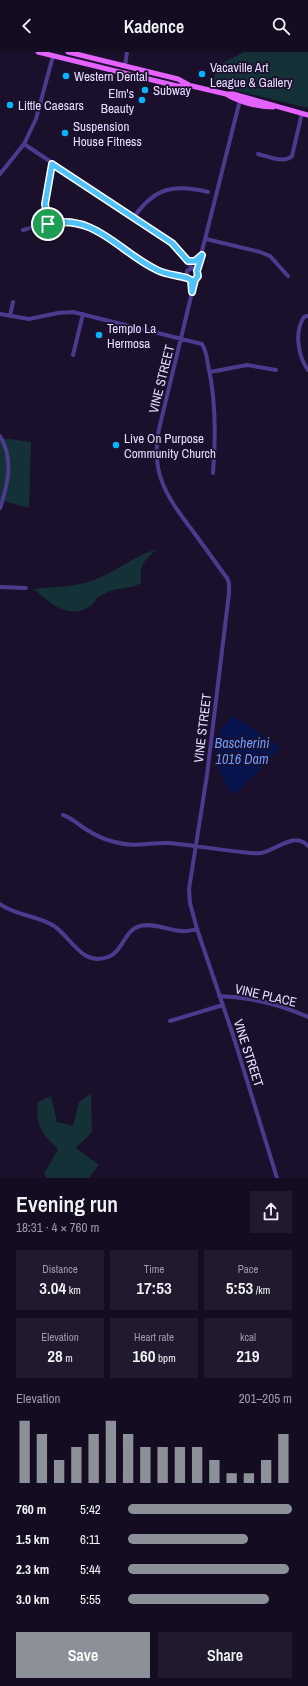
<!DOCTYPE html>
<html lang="en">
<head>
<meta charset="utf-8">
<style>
  body { margin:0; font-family:"Archivo Narrow",sans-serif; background:#211a2e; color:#f1f3f6; height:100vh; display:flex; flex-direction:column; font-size:15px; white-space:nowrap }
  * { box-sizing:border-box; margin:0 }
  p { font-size:13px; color:#9d9ba5 }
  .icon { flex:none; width:22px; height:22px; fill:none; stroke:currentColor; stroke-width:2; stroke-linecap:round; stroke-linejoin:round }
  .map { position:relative; height:1126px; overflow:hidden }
  .panel { display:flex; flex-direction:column; background:#140c21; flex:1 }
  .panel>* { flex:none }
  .pin { position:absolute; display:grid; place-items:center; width:34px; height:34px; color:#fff; margin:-17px; border:2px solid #fff; border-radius:50%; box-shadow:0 1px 4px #0007 }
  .round { display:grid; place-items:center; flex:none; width:42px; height:42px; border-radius:0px; background:#211a2e }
  .overview { display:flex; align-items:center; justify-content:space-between; height:68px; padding:0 16px }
  h1 { font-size:22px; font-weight:600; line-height:30px }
  .metrics { display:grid; grid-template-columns:repeat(3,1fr); gap:6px; height:68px; padding:4px 16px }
  .metrics div { display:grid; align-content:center; border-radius:0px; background:#211a2e; text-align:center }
  .metrics b { font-size:17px; font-weight:600 }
  .metrics small { font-size:11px; font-weight:400 }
  .metrics p { font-size:11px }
  .chart { height:112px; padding:8px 16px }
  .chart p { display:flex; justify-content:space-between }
  .chart svg { width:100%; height:72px; margin-top:4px; stroke:#8c9099; stroke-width:6 }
  .button { display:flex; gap:8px; margin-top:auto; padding:8px 16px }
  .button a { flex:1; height:46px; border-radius:0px; background:#8c9099; color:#fff; font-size:16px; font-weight:600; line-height:46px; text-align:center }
  .button a+a { background:#211a2e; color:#f1f3f6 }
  ul { padding:0 16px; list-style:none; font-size:13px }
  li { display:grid; grid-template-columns:64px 48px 1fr; align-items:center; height:30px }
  li i { height:10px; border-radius:5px; background:#8c9099 }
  header { display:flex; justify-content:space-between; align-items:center; height:52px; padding:0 16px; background:#140c21; font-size:18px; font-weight:600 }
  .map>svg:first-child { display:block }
  .green { fill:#133137 }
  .water { fill:#08144d }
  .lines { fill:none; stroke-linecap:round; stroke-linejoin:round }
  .minor { stroke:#4d398d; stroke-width:4 }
  .major { stroke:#e462ff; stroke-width:5 }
  .route-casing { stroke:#fff; stroke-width:8 }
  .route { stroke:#4fc3f7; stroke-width:5 }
  .poi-dot { fill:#07b5ff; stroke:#1b102c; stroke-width:1.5 }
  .labels { text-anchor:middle; stroke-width:3.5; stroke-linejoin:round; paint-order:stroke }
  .poi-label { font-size:13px; fill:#e6dbff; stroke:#1b102c; text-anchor:start }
  .street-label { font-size:13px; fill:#e6dbff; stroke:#1b102c }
  .water-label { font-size:14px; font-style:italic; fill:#699cff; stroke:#1b102c }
</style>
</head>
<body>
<header><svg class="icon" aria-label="back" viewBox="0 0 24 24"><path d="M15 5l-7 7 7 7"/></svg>Kadence<svg class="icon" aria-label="search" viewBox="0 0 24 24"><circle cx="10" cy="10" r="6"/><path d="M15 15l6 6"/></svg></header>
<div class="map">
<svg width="308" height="1126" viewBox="0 0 308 1126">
  <rect width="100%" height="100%" fill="#1b102c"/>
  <path class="green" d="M244 0H308V56L213 33 217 14Z
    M0 386 31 390 29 456 0 448Z
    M157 497C143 510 140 511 141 531 129 538 119 535 108 540 105 542 100 544 97 546 95 549 92 554 89 555 67 568 49 550 34 537 54 535 77 535 96 527 118 519 135 503 157 497Z
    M91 1041 92 1080 76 1096 99 1113 89 1126H47L44 1122 58 1097C42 1083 35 1073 38 1050L51 1044 57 1070 73 1074 79 1050Z"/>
  <path class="water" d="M233 664 281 695 236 742 229 738 216 710 220 677Z"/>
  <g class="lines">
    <path class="minor" d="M125 14 127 0
      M24 92 173 191 183 203 192 216 198 220 196 227 191 228
      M258 102C267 104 284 112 292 104L302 61
      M0 122 24 92 36 67 53 4
      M134 165C155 135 174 132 208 140
      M48 171 45 152 52 112
      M23 178C37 174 53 168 68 169 103 172 128 204 157 218 166 223 177 223 187 226
      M206 187 260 200 270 204 288 224
      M188 209H195L198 207
      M197 219 240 48
      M187 226V219L192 216
      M195 228 159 377C150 421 167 445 192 478 204 494 215 510 227 526L229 531V541L207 723 189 837 190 851 197 877 233 983 277 1126
      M0 262 29 267 58 261 73 260 202 292C206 298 207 306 208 313 216 348 216 385 213 421
      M10 264 13 250
      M308 264 304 265C294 280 298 304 308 318
      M73 303 83 262
      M210 320 247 313 276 318
      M0 384C14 407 8 432 0 456
      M0 535 26 536
      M63 763C72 766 79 773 87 778 95 783 105 788 115 790 134 796 151 790 169 791 194 793 218 798 242 800 248 801 255 802 261 801 277 798 294 779 308 794
      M0 852C16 864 37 863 54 874 71 885 82 915 108 905 123 900 124 878 140 874 153 870 169 879 182 879 187 880 192 878 197 877
      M219 944C249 945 281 953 308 965
      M170 969 223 953"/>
    <path class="major" d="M38 0 177 34H192L226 42H233L308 63
      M68 0 178 27 189 33
      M226 42C238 50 259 55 273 55"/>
  </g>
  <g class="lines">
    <g class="route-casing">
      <path id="route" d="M52 112 172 191 188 209H195L202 203 197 219 198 224 195 228 192 240 191 228 187 226C177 223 167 223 157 218 119 200 95 161 48 172L45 152Z"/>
    </g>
    <use href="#route" class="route"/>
  </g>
  <g class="poi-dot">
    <circle cx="202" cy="22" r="4"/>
    <circle cx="66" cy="24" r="4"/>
    <circle cx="145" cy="38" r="4"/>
    <circle cx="142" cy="48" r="4"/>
    <circle cx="10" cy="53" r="4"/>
    <circle cx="65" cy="81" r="4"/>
    <circle cx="99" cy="283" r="4"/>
    <circle cx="116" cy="393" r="4"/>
  </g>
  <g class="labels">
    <g class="poi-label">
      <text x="210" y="20">Vacaville Art<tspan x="210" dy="15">League &amp; Gallery</tspan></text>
      <text x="74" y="29">Western Dental</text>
      <text x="153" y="43">Subway</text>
      <text x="134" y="46" text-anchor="end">Elm's<tspan x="134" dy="15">Beauty</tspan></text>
      <text x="18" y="58">Little Caesars</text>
      <text x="73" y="79">Suspension<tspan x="73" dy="15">House Fitness</tspan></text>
      <text x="107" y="281">Templo La<tspan x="107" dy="15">Hermosa</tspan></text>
      <text x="124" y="391">Live On Purpose<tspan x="124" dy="15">Community Church</tspan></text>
    </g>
    <g class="street-label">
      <text transform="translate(161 327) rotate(-76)" y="5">VINE STREET</text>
      <text transform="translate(202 676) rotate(-83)" y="5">VINE STREET</text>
      <text transform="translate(266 943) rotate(13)" y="5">VINE PLACE</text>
      <text transform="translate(249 1001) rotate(72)" y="5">VINE STREET</text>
    </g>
    <g class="water-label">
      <text x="242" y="696">Bascherini<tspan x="242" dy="16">1016 Dam</tspan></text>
    </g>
  </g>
</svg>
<div class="pin" style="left:48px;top:172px;background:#1e9e55"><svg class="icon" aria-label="arrive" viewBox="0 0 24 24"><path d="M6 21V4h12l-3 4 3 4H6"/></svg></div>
</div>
<section class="panel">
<div class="overview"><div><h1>Evening run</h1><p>18:31 · 4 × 760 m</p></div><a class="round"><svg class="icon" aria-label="share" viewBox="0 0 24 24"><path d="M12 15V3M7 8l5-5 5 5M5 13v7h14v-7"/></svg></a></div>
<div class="metrics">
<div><p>Distance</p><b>3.04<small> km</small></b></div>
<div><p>Time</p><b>17:53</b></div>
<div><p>Pace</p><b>5:53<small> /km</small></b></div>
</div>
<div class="metrics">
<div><p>Elevation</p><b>28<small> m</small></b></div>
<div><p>Heart rate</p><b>160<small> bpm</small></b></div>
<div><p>kcal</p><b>219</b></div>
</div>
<div class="chart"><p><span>Elevation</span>201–205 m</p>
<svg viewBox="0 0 160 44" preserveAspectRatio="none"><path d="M5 44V6M15 44V14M25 44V30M35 44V22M45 44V14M55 44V6M65 44V14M75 44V22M85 44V22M95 44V22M105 44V22M115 44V30M125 44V38M135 44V38M145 44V30M155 44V14"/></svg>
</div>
<ul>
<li><b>760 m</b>5:42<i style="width:100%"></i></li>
<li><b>1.5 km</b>6:11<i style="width:73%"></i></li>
<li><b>2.3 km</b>5:44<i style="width:98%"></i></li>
<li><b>3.0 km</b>5:55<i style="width:86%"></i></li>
</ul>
<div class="button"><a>Save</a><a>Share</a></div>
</section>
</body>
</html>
